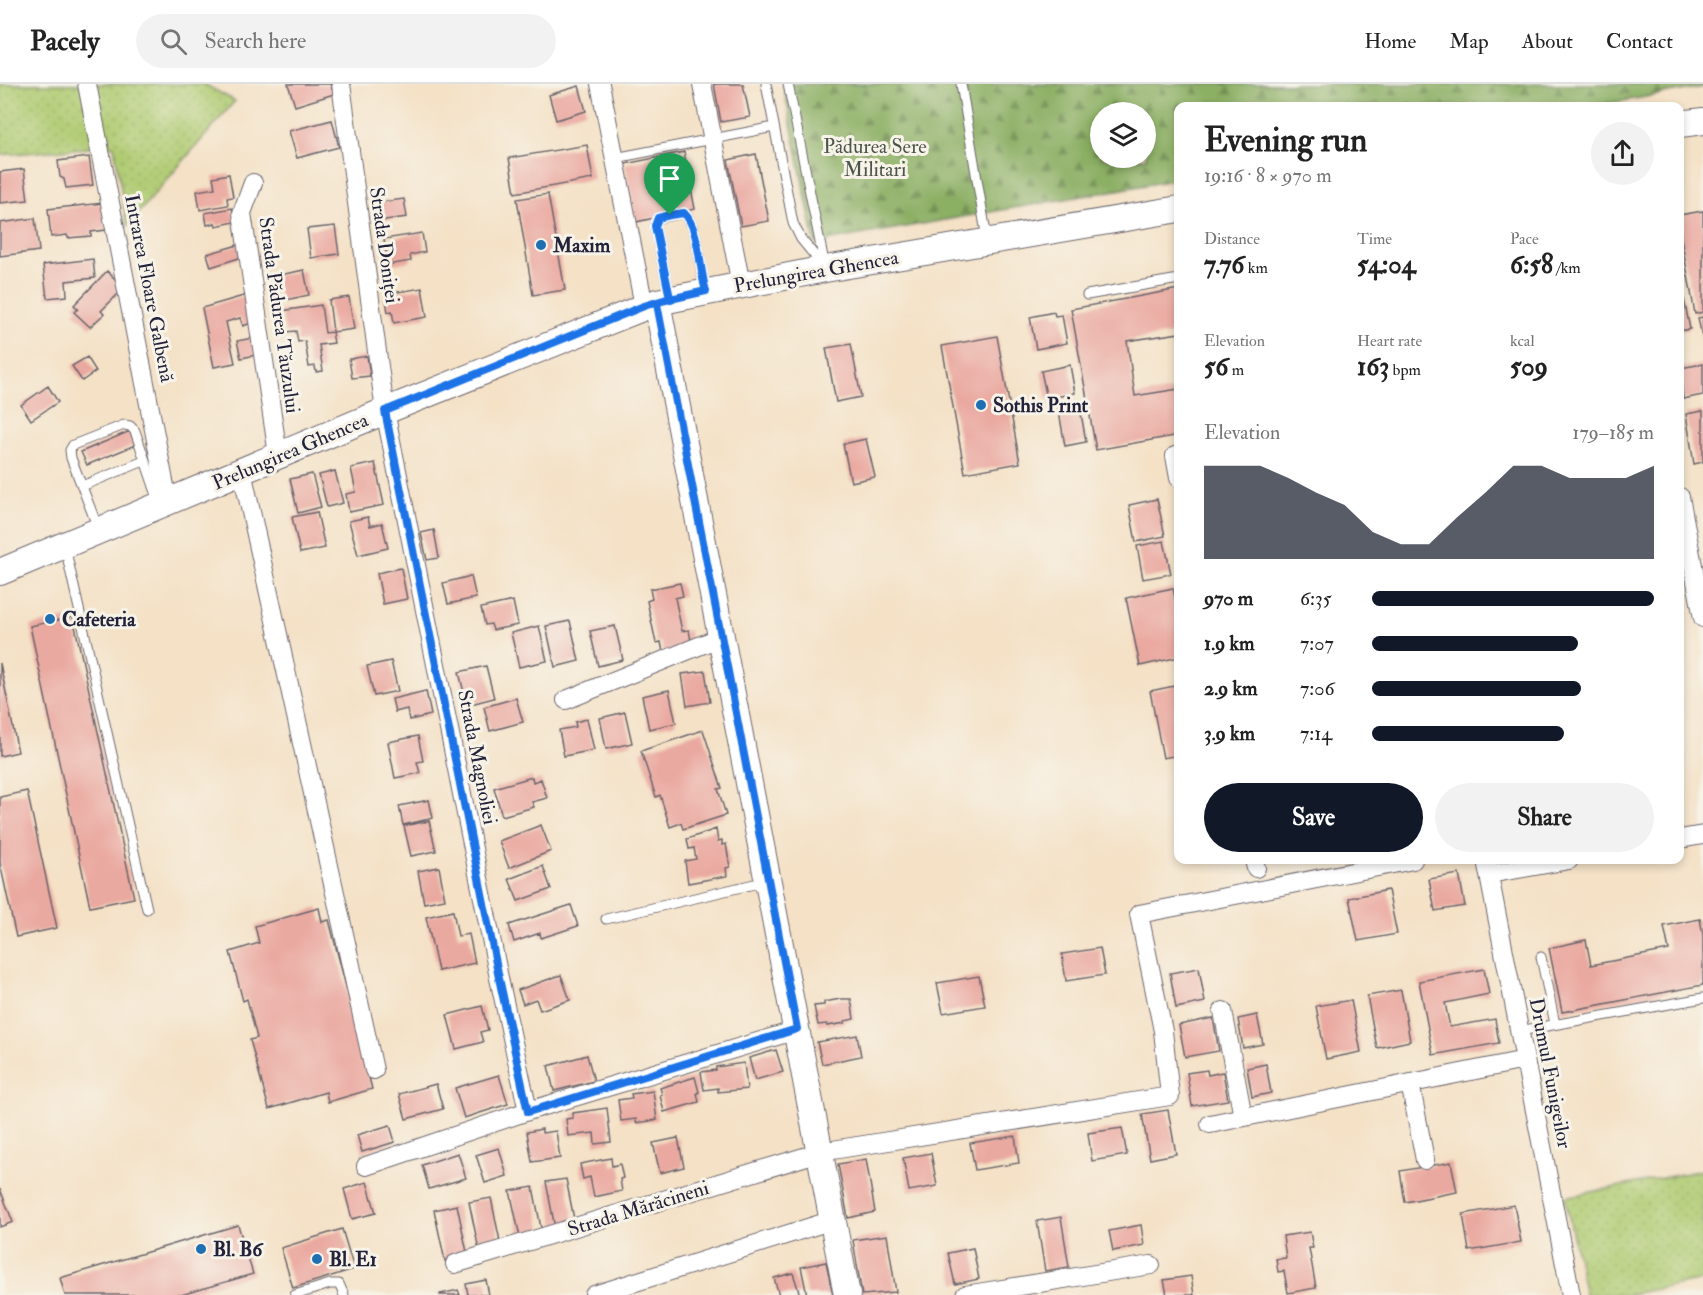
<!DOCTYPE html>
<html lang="en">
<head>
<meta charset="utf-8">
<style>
  body { margin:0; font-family:"IM FELL Double Pica",serif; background:#f2f2f2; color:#222; height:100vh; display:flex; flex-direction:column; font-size:22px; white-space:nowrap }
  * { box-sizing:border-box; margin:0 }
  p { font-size:20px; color:#767676 }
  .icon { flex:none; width:33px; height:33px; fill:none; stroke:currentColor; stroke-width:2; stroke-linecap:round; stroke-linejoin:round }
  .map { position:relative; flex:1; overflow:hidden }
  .side { position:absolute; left:1174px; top:18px; width:510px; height:762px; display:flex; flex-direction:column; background:#fff; border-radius:12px; box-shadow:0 3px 9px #0003 }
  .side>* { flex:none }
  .buttons { position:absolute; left:1090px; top:18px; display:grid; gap:12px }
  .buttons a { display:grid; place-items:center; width:66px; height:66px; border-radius:50%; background:#fff; box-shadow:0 3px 9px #0003; font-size:30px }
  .pin { position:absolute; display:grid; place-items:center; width:51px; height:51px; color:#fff; margin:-62px -26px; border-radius:50% 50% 50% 0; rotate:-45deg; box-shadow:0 0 6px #0007 }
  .pin .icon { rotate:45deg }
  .round { display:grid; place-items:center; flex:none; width:63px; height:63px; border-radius:32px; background:#f2f2f2 }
  .overview { display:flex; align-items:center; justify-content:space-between; height:102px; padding:0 30px }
  h1 { font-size:33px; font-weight:800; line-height:45px }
  .figures { display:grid; grid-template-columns:repeat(3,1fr); gap:9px; height:102px; padding:6px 30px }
  .figures div { display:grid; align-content:center }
  .figures b { font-size:26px; font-weight:800 }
  .figures small { font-size:16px; font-weight:400 }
  .figures p { font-size:16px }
  .chart { height:168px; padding:12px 30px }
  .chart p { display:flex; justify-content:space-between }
  .chart svg { width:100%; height:108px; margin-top:6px; fill:#111827; opacity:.7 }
  .primary-button { display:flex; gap:12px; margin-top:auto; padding:12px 30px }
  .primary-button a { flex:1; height:69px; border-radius:36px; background:#111827; color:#fff; font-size:24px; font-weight:800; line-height:69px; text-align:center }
  .primary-button a+a { background:#f2f2f2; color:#222 }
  ul { padding:0 30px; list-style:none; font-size:20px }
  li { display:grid; grid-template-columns:96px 72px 1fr; align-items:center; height:45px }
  li i { height:15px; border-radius:8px; background:#111827 }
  header { display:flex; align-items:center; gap:36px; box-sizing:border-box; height:84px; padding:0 30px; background:#fff; border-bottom:2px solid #e0e0e0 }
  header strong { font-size:28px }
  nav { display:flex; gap:33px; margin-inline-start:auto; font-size:21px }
  .search { width:420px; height:54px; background:#f2f2f2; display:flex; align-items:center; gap:15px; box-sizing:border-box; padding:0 21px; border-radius:33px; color:#767676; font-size:22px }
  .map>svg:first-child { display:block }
  .grass { fill:url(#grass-dots); stroke:#687656; stroke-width:1.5 }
  .forest { fill:url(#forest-firs); stroke:#56684f; stroke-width:1.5; fill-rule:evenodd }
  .building { fill:#eaa9a0 }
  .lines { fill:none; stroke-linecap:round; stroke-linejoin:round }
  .lane-casing { stroke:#6c656c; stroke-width:11 }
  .street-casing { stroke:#6c656c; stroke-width:20 }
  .secondary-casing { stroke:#6c656c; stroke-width:28 }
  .lane { stroke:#fff; stroke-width:9 }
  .street { stroke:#fff; stroke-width:18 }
  .secondary { stroke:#fff; stroke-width:26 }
  .route-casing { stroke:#fff; stroke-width:12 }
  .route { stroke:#1a73e8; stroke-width:8 }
  .poi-dot { fill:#1f6fb2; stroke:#f7f3e8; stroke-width:2 }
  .labels { text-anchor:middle; stroke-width:6; stroke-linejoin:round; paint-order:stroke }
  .park-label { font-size:20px; fill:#4c554b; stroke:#f7f3e8 }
  .street-label { font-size:20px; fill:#22223b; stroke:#f7f3e8 }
  .poi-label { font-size:20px; font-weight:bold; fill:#22223b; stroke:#f7f3e8; text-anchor:start }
</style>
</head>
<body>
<header>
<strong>Pacely</strong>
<div class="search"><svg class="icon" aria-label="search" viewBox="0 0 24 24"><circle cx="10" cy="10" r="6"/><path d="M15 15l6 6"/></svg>Search here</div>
<nav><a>Home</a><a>Map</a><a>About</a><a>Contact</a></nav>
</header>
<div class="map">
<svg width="1703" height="1211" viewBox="0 0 1703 1211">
  <defs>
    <pattern id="grass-dots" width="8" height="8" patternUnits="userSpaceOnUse" patternTransform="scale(1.5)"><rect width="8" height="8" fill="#afcb71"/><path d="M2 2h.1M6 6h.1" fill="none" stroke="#96ae63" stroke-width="1.8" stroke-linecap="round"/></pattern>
    <pattern id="forest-firs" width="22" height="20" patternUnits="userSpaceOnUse" patternTransform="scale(1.5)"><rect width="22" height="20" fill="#8baf63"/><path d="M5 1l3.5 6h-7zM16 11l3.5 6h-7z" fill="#718e53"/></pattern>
  </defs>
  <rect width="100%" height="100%" fill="#f7f3e8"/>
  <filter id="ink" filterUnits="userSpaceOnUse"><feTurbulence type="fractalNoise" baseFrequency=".0167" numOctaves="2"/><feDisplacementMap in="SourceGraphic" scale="12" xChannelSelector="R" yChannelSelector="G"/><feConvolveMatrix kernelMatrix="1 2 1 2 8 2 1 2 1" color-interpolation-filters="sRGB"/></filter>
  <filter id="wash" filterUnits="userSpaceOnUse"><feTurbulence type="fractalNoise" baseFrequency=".008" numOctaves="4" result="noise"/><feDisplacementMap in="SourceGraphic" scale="24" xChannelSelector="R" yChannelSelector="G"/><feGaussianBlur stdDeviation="1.35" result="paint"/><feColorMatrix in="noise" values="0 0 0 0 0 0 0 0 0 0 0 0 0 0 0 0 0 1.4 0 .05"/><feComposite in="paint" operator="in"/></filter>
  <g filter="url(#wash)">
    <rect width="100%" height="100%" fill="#f4e1c6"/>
    <path class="grass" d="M0 0H204L235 17 127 142 114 62 0 71Z
      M1703 1086V1196L1626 1211H1585L1565 1113Z"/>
    <path class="forest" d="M783 0H1703V3L1594 22H1179V95L815 159ZM1101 28H1146V74H1101Z"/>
    <g id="blocks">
      <path class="building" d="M288 0H330L334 10 295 22Z
        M714 0H743L750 33 721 38Z
        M579 2 586 27 556 36 549 11Z
        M332 36 339 63 297 74 289 47Z
        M587 61 593 95 515 109 509 74Z
        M684 68 695 125 636 138 625 80Z
        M756 70 769 137 741 142 728 76Z
        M89 73 93 101 66 104 64 95 60 93 58 77Z
        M24 85 28 116 0 119V88Z
        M229 90 233 113 227 114 228 121 200 126 197 107 215 104 213 93Z
        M548 110 565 206 533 211 517 115Z
        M404 115 407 133 378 137 375 119Z
        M103 119 106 146 91 148V152L68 154 67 151 51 153 48 125Z
        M232 124 235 138 216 142 215 139 207 141 205 129Z
        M1703 127V228L1695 230 1680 148V131Z
        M35 134 39 167 0 172V139Z
        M335 142 339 170 311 174 307 145Z
        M422 149 425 168 410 171 411 177 388 181 384 155Z
        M238 161 242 173 211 183 207 170Z
        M93 175 95 194 66 197 67 212 47 214 43 181Z
        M304 186 309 211 281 217 275 192Z
        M107 187 124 204 101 227 104 230 90 243 74 228 78 225 74 221Z
        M422 204 427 233 394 239 392 227 388 228 385 210Z
        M1179 205V249L1127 257 1135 312 1179 305V351L1096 366 1071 225Z
        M247 211 254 238 243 242 240 234 226 238 235 279 214 283 202 224Z
        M349 213 354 245 333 248 329 216Z
        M1684 215 1690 245 1680 247V216Z
        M321 221 325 249 332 248 334 259 319 261 323 287 316 288 315 282 309 283 305 257 298 258 296 247 285 248 281 227Z
        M1054 228 1055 232 1062 231 1067 259 1036 265 1030 233Z
        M1703 233V253H1702L1698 234Z
        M997 252 1020 379 965 389 942 262Z
        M253 254 256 271 241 274 237 257Z
        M851 260 861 313 836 318 826 264Z
        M367 272 370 292 352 294 349 275Z
        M87 273 96 287 82 297 72 282Z
        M1703 280V311L1683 315 1680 284Z
        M1070 281 1075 309 1047 315 1041 287Z
        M48 302 58 318 31 336 21 321Z
        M1079 318 1086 358 1065 362 1058 322Z
        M1703 327V378L1694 380 1686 330Z
        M130 347 135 361 87 381 81 368Z
        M866 355 875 393 851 398 843 360Z
        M375 379 384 421 349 428 346 410 356 408 351 384Z
        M335 387 343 419 327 423 319 391Z
        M312 390 321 423 298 429 290 395Z
        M1157 415 1165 452 1136 458 1129 421Z
        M317 428 325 464 300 469 292 433Z
        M368 433 370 442 382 439 388 464 358 471 349 437Z
        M434 446 439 474 427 476 421 449Z
        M1164 457 1171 490 1143 495 1137 462Z
        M401 484 407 515 383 520 377 489Z
        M471 492 476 514 448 520 443 499Z
        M680 499 683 512 675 514 682 547 689 546 692 562 663 568 661 558 656 559 647 517 652 515 650 505Z
        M1173 504 1179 533V573L1140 582 1126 514Z
        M513 517 518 541 493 546 491 540 485 541 481 524Z
        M73 533 134 814 90 823 30 542Z
        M570 537 579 577 555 583 546 542Z
        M539 542 547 577 519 583 511 549Z
        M615 542 623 576 598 582 590 547Z
        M391 577 398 607 374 612 367 582Z
        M0 579 18 668 0 672Z
        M486 582 494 614 467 621 459 588Z
        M705 587 710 618 687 622 682 590Z
        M1179 601V671L1163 674 1150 607Z
        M669 606 676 639 649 645 642 612Z
        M426 607 431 631 409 636 407 625 395 628 392 615Z
        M516 614 523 638 490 647 484 623Z
        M625 628 632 659 606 665 600 634Z
        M587 635 594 666 564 672 559 646 576 643 575 638Z
        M703 646 722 704 718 705 726 731 683 745 681 739 670 743 660 711 656 713 641 667Z
        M418 652 423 677 417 678 420 689 395 694 388 658Z
        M532 693 533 698 541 695 547 714 532 718 534 723 502 732 494 704Z
        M27 707 57 844 16 853 0 779V713Z
        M429 716 433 734 403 741 399 722Z
        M429 737 436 767 411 772 404 742Z
        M541 741 551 767 509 784 499 757Z
        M716 745 718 757 722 756V761L726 760 730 783 726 784 727 792 688 799 685 777 696 775 694 764 689 765 687 755Z
        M543 782 551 805 518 817 509 795Z
        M439 783 445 815 424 819 418 787Z
        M1459 790 1465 822 1435 827 1429 795Z
        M1388 806 1397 850 1358 857 1349 814Z
        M571 821 578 842 541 854 540 849 514 858 509 841Z
        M319 824 322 838 329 836 372 1005 328 1018 326 1008 269 1025 250 956 257 954 247 915 243 917 230 868 259 859 255 842Z
        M453 827 458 852 469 850 475 879 438 887 426 833Z
        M1700 835 1703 851V901L1562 928 1549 864 1586 856 1591 881 1669 866 1664 842Z
        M1100 864 1105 891 1066 897 1062 870Z
        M1199 884 1205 918 1176 924 1170 889Z
        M1484 885 1489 910 1445 919 1450 943 1495 935 1499 959 1433 971 1419 897Z
        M561 891 570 916 540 926 536 915 523 920 518 906Z
        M979 892 985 922 943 929 937 899Z
        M1401 906 1410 957 1377 964 1367 912Z
        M841 915H851L854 935 845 937V939L827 942V940L818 941 814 922 824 921V918Z
        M1351 916 1361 968 1326 975 1316 922Z
        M482 922 488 946 480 948 483 958 456 965 447 931Z
        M1257 931 1263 960 1243 964 1238 935Z
        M1213 934 1219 967 1185 973 1179 941Z
        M857 951 861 972 822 980 817 958Z
        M776 966 783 988 755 996 749 974Z
        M587 971 594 997 554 1007 548 982Z
        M744 979 747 1005 718 1008V1004L704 1006 701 988 716 986V983Z
        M1266 980 1271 1009 1252 1013 1247 984Z
        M1207 986 1208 991 1223 988 1228 1016 1192 1022 1187 989Z
        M499 991 508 1020 464 1034 455 1004Z
        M695 993 699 1008 697 1009 699 1018 664 1028 660 1011 662 1010 660 1004Z
        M436 1000 443 1025 406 1035 399 1010Z
        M653 1007 657 1036 636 1039V1035L621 1037 618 1016 632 1014 631 1010Z
        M607 1024 611 1058 595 1060 594 1049 568 1052 566 1035 573 1034V1029Z
        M1168 1026 1176 1070 1150 1075 1142 1030Z
        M390 1041 395 1058 362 1068 357 1051Z
        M1122 1044 1127 1071 1092 1077 1088 1049Z
        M542 1045V1049L556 1047 560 1074 532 1078 527 1048Z
        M1015 1052 1019 1079 975 1086 970 1059Z
        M678 1054 684 1083 660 1089 653 1059Z
        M499 1064 507 1092 485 1099 476 1071Z
        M458 1069 466 1094 429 1105 422 1081Z
        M931 1069 937 1102 909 1107 903 1074Z
        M611 1074 612 1082 620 1080 623 1094 620 1095 622 1107 594 1113 590 1093 583 1095 580 1080Z
        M866 1075 875 1128 848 1134 838 1080Z
        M1451 1078 1457 1108 1405 1118 1400 1087Z
        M566 1095 575 1140 555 1144 546 1098Z
        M367 1098 376 1129 352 1135 344 1105Z
        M533 1103 542 1149 520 1153 510 1107Z
        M0 1105 13 1138 0 1143Z
        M491 1114 501 1162 479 1166 469 1118Z
        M457 1121 468 1173 445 1177 434 1126Z
        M1514 1121 1521 1158 1469 1167 1463 1130Z
        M1061 1133 1069 1183 1045 1187 1037 1137Z
        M238 1141 253 1190 181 1211H65L60 1194Z
        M1141 1141 1144 1161 1113 1167 1109 1147Z
        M342 1145 354 1185 293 1204 281 1164Z
        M1310 1148 1313 1164H1309L1316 1204 1288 1209 1284 1187 1278 1188 1276 1175 1286 1174 1283 1152Z
        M887 1151 896 1208 862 1211 853 1156Z
        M973 1164 979 1195 955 1200 948 1169Z
        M826 1178 833 1211H807L801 1183Z
        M793 1189 800 1211H779L774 1194Z
        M1191 1192 1194 1211H1167L1164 1196Z
        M486 1196 489 1211H468L466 1200Z
        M458 1206 460 1211H440V1210Z"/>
    </g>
  </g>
  <g filter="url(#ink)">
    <use href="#blocks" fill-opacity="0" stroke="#6c656c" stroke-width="1.5"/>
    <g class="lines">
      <g class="lane-casing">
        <path id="lane" d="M766 0 793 139 801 155 824 183
          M788 0 825 183
          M961 0 987 155
          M615 74 774 43
          M1087 211 1179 195
          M670 214 655 142 658 134 684 129C700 145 699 184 705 206
          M82 402 144 377
          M98 444 71 374 70 366 73 361 124 341 130 342 135 347 160 420
          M65 463 147 825
          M606 835 767 797
          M1541 873 1555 940
          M1519 947 1703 914
          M295 1211 330 1200H339L344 1211"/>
      </g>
      <g class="street-casing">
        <path id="street" d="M87 0 168 418
          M341 0 385 327 499 894 528 1027
          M600 0 644 222
          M702 0 741 201
          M253 99 242 129 278 371
          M1179 371 1175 372 1179 394
          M242 387 374 986
          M1680 413 1703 534
          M566 616 721 553
          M1680 755 1703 751
          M1254 776 1256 784
          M1486 776 1571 1211
          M1489 790 1569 776
          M1223 927 1243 1033
          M1410 999 1425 1076
          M1210 1040 1525 976
          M366 1082 528 1027 797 946
          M455 1180 820 1068 1170 1012 1163 947 1139 830 1413 776
          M594 1211 833 1136
          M965 1211 1151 1181"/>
      </g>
      <g class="secondary-casing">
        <path id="secondary" d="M1680 40 1703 37
          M657 218 847 1211
          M0 488 385 327 657 218 825 185 1179 125"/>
      </g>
      <use href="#lane" class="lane"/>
      <use href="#street" class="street"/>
      <use href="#secondary" class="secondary"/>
    </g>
  </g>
  <g class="lines" filter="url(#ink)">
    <g class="route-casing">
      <path id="route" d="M670 131 658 134 655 142 670 214 644 222 385 327 499 894 528 1028 797 945 657 220V218L706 207C699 185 700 145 684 129L670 131"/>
    </g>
    <use href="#route" class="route"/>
  </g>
  <g class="poi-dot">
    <circle cx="541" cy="161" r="6"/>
    <circle cx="981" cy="321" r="6"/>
    <circle cx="50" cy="535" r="6"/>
    <circle cx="201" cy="1165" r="6"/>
    <circle cx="317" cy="1175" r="6"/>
  </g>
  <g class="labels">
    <g class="park-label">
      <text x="875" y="69">Pădurea Sere<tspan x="875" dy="23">Militari</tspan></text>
    </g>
    <g class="street-label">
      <text transform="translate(385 161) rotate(82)" y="7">Strada Doniței</text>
      <text transform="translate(816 187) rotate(-10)" y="7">Prelungirea Ghencea</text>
      <text transform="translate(150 204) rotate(79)" y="7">Intrarea Floare Galbenă</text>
      <text transform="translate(280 231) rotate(82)" y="7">Strada Pădurea Tăuzului</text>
      <text transform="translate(290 367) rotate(-23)" y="7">Prelungirea Ghencea</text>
      <text transform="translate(478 673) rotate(79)" y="7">Strada Magnoliei</text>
      <text transform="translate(1551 989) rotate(79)" y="7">Drumul Funigeilor</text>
      <text transform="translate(638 1124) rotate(-17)" y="7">Strada Mărăcineni</text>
    </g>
    <g class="poi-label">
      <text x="553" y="168">Maxim</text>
      <text x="993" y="328">Sothis Print</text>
      <text x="62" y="542">Cafeteria</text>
      <text x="213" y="1172">Bl. B6</text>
      <text x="329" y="1182">Bl. E1</text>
    </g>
  </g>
</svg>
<div class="buttons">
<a><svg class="icon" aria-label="layers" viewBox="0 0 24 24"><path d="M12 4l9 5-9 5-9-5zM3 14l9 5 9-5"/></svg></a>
</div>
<div class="pin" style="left:670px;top:131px;background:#1e9e55"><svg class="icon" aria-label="arrive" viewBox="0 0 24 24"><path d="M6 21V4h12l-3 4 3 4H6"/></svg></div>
<section class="side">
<div class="overview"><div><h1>Evening run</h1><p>19:16 · 8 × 970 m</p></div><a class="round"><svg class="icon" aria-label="share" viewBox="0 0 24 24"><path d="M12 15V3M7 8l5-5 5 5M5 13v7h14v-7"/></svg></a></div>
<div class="figures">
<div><p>Distance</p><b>7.76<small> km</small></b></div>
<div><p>Time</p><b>54:04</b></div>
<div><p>Pace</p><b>6:58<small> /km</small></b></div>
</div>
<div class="figures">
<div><p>Elevation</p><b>56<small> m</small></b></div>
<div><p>Heart rate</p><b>163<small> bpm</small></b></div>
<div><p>kcal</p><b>509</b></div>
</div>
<div class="chart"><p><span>Elevation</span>179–185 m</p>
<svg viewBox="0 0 160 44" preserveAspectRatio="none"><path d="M0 44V6L10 6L20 6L30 11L40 17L50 22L60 33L70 38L80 38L90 27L100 17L110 6L120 6L130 11L140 11L150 11L160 6V44z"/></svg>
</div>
<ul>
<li><b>970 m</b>6:35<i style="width:100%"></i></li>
<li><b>1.9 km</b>7:07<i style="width:73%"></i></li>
<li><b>2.9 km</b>7:06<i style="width:74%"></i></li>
<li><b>3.9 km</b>7:14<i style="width:68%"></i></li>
</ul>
<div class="primary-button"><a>Save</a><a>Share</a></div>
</section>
</div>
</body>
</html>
